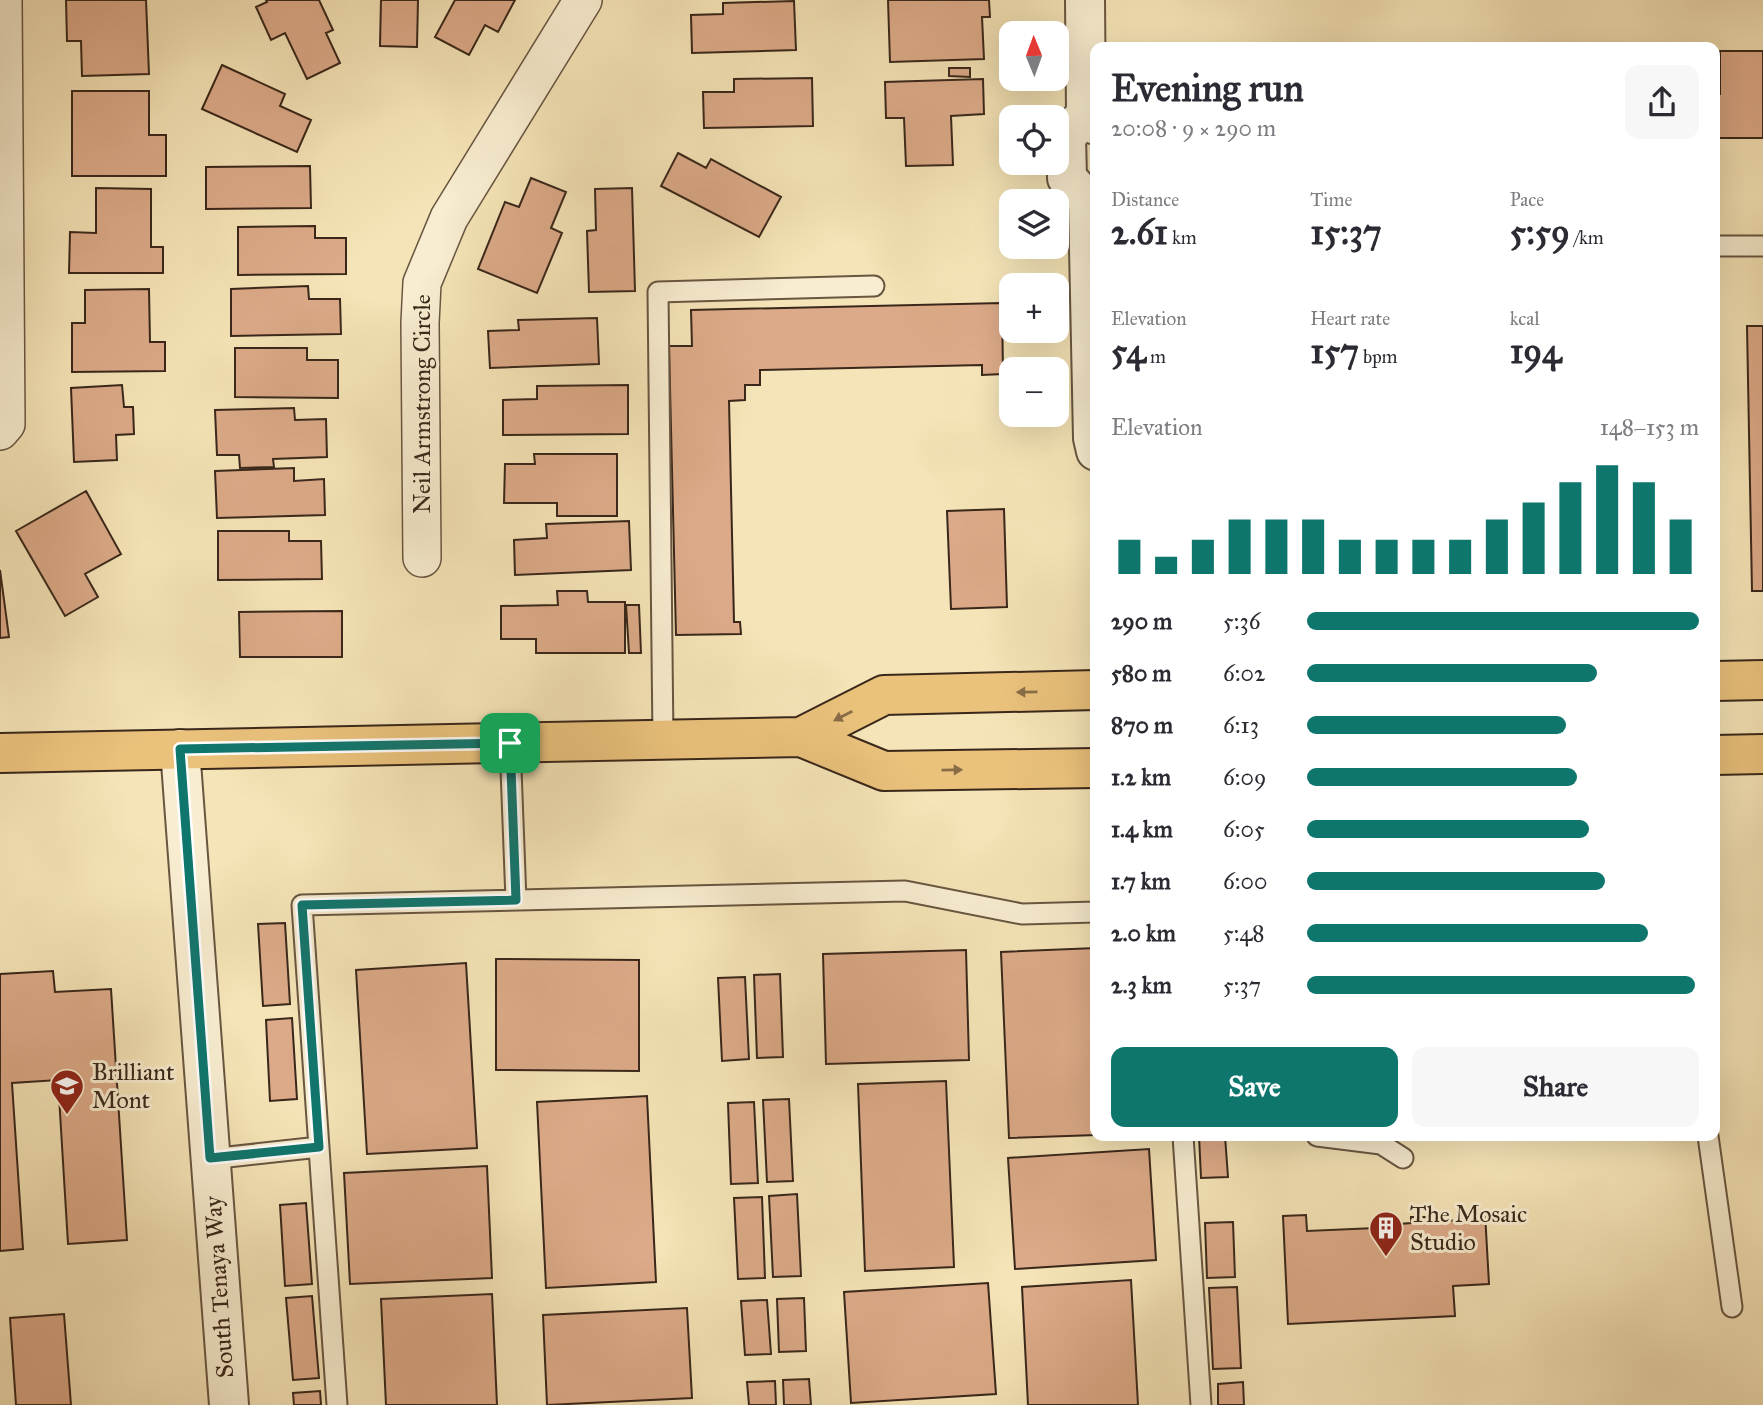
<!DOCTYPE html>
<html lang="en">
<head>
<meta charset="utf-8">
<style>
  body { margin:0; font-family:"IM FELL Great Primer",serif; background:#f7f7f7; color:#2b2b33; height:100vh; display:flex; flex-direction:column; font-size:26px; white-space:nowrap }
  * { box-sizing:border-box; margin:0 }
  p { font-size:23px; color:#7c7c81 }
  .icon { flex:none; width:38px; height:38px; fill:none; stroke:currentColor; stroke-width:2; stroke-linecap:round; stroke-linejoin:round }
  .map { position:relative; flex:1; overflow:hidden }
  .panel { position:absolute; left:1090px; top:42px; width:630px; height:1099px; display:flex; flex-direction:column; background:#fff; border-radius:14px; box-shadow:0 7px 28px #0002 }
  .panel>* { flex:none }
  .needle { width:46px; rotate:359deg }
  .buttons { position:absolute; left:999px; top:21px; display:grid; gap:14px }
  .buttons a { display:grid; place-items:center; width:70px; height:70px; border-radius:14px; background:#fff; box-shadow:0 7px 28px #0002; font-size:35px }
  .pin { position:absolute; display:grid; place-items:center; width:60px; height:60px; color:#fff; margin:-30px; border-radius:14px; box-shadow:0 4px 10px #0006 }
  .round { display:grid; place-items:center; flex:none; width:74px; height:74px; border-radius:14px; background:#f7f7f7 }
  .overview { display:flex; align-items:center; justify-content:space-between; height:119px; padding:0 21px }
  h1 { font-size:38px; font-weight:700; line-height:52px }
  .figures { display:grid; grid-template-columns:repeat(3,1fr); gap:10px; height:119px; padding:7px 21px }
  .figures div { display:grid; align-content:center }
  .figures b { font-size:35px; font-weight:700 }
  .figures small { font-size:19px; font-weight:400 }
  .figures p { font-size:19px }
  .chart { height:196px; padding:14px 21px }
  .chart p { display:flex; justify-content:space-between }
  .chart svg { width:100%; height:126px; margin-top:7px; stroke:#0f766e; stroke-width:6 }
  .primary-button { display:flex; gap:14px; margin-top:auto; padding:14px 21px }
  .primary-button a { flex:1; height:80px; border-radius:14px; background:#0f766e; color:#fff; font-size:28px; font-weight:700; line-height:80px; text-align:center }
  .primary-button a+a { background:#f7f7f7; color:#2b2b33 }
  ul { padding:0 21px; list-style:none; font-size:23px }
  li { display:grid; grid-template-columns:112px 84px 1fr; align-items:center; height:52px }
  li i { height:18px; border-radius:9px; background:#0f766e }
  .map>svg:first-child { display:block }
  .building { fill:#dcaa88; stroke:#39271a; stroke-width:2 }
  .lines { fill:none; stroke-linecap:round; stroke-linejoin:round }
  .service-casing { stroke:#685641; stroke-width:23 }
  .minor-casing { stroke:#685641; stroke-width:40 }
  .tertiary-casing { stroke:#685641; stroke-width:42 }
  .primary-casing { stroke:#39271a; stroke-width:42 }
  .service { stroke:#f8edd0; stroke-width:19 }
  .minor { stroke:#f8edd0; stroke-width:37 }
  .tertiary { stroke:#f8edd0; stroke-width:38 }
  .primary { stroke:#eac27c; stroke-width:38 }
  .oneway { fill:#896d46 }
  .route-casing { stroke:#fff; stroke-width:14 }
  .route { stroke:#0f766e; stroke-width:9 }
  .labels { text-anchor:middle; stroke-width:6; stroke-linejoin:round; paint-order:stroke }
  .street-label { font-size:24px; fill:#39271a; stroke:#f8edd0 }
  .poi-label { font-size:24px; fill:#39271a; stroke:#f8edd0; text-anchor:start }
</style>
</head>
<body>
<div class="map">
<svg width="1763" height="1405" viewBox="0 0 1763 1405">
  <rect width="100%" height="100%" fill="#f5e4b7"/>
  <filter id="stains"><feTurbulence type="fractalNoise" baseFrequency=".00286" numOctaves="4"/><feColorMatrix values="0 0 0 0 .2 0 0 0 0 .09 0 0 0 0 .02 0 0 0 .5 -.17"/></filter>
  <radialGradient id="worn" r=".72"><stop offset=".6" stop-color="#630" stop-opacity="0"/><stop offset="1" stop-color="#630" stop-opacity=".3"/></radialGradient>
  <path class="building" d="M66 0H146L149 74 82 76 81 41H67Z
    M266 0H319L333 30 326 33 340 63 307 79 285 33 271 40 256 7 267 2Z
    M381 0H418L417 47 380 46Z
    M455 0H515L498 32 485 25 469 55 435 37Z
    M888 0H989L990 17H982L984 59 890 62Z
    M794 1 796 50 692 53 691 15 723 14V3Z
    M1720 51H1763V138H1715V94H1720Z
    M222 65 285 94 280 106 311 120 297 152 202 109Z
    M949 68H970V77L949 76Z
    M812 78 813 126 704 128 703 92H734V79Z
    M983 79 984 114 951 116 953 165 906 166 904 118H886L885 82Z
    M72 91H149V135H166V176H72Z
    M678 153 706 168 711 159 781 197 759 237 661 186Z
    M310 166 311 208 206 209V167Z
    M531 178 566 192 551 228 562 233 537 293 478 269 505 202 519 207Z
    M96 188 151 189V247H163V273H69L70 232 96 233Z
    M632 188 635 291 589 292 587 231 596 230 595 189Z
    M315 226V238H346V274L238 275V227Z
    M308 286 309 299H340L341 334 231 336V289Z
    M149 289 150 342H165V371L72 372V323H85V290Z
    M1002 303 1003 374 982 375V365L760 370V385H745V400L729 401 734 622H740L741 634 676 635 669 346H692L691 310Z
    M597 318 599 364 490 368 488 331 519 330 518 320Z
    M1747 326H1763V591H1752Z
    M235 348H307V360H338V398L235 397Z
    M122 385 124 407H133L134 434 116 435 117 460 74 462 71 388Z
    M628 385V434L503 435V400L537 399V386Z
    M294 408 295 420 326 419 327 457 273 459 274 467 240 468 239 455H217L215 410Z
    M534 454H617V516H557V503H504L505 464H535Z
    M294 468V481L324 479 325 515 217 518 215 471Z
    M86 491 121 554 85 574 98 597 65 616 16 531Z
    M1004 509 1007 607 951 609 947 511Z
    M629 521 631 570 515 575 514 540 547 538 546 524Z
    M218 531H289V541H321L322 579 218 580Z
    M0 570 9 637 0 638Z
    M557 591H587L588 602H625V653H536V639H501V606L558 605Z
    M626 605H639L641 653H629Z
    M342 611V657H240L239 612Z
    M285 923 290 1004 263 1006 258 924Z
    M1096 948V1135L1009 1138 1001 952Z
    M966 950 969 1060 826 1064 823 954Z
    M496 959 639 960V1071L496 1070Z
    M466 963 477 1148 367 1154 356 970Z
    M53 971 55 992 111 989 127 1240 68 1244 58 1080 12 1083 23 1249 0 1251V974Z
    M780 974 783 1057 757 1058 754 975Z
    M745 977 749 1059 722 1061 718 978Z
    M292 1018 297 1099 270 1101 266 1020Z
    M946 1081 954 1267 865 1271 858 1084Z
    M647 1096 656 1282 546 1288 537 1102Z
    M789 1099 793 1181 767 1182 763 1100Z
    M754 1102 758 1183 731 1184 728 1103Z
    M1199 1136H1225L1228 1177 1201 1178Z
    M1149 1149 1156 1260 1015 1269 1008 1158Z
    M487 1166 492 1278 350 1284 344 1173Z
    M797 1194 801 1276 773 1277 769 1196Z
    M762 1197 765 1278 738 1279 734 1198Z
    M306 1203 312 1284 285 1286 280 1205Z
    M1485 1213 1489 1284 1453 1286 1455 1316 1288 1324 1283 1216 1306 1215 1307 1231 1399 1227V1224L1411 1223V1217H1431V1222L1460 1220 1459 1214Z
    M1233 1222 1235 1277 1207 1278 1205 1223Z
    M1131 1280 1138 1405H1028L1022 1287Z
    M988 1283 996 1394 851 1403 844 1292Z
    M1237 1287 1241 1368 1213 1369 1209 1288Z
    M492 1294 497 1405H386L381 1299Z
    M312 1296 319 1378 293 1380 286 1298Z
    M804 1298 806 1351 779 1352 777 1299Z
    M767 1300 771 1354 745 1355 741 1301Z
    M687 1308 692 1398 547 1405 543 1315Z
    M64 1314 71 1405H16L10 1318Z
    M809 1379 811 1405H784L783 1380Z
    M775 1381 776 1405H749L747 1382Z
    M1243 1382 1244 1405H1218V1384Z
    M320 1391 321 1405H294L293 1393Z"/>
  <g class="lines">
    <g class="service-casing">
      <path id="service" d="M1715 246H1763
        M663 740 658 292 874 286
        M510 743 516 900
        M1183 1136 1201 1405
        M1317 1136 1381 1144 1403 1158
        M1708 1136 1732 1307
        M210 1159 319 1147
        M337 1405 302 905 905 891 1022 914 1096 912"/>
    </g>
    <g class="minor-casing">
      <path id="minor" d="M0 431 6 424 3 0
        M422 558 420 323 422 283 449 218 583 0"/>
    </g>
    <g class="tertiary-casing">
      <path id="tertiary" d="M1085 0 1086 114 1096 125
        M1086 114 1066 137 1067 178 1088 201 1093 438 1096 451
        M180 749 229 1405"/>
    </g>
    <g class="primary-casing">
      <path id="primary" d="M1715 681 1763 680
        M801 737 884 695 1096 690
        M0 753 801 737 884 771 1096 768
        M1715 755 1763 754"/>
    </g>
    <use href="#service" class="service"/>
    <use href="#minor" class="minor"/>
    <use href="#tertiary" class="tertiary"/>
    <use href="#primary" class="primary"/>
  </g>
  <defs><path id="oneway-solid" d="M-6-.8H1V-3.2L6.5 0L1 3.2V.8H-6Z" transform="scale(1.75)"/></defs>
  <g class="oneway">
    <use href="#oneway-solid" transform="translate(1027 692) rotate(179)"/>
    <use href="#oneway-solid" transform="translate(843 716) rotate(153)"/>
    <use href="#oneway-solid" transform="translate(952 770) rotate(-1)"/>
  </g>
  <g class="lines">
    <g class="route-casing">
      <path id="route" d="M510 743 516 900 302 905 319 1147 210 1158 180 749Z"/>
    </g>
    <use href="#route" class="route"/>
  </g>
  <defs>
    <g id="school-pin" transform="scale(1.75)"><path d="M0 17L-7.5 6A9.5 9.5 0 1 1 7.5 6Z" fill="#8f2418" stroke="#f8edd0"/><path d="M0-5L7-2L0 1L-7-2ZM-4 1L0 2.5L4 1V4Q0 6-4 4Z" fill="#fff"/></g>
    <g id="building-pin" transform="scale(1.75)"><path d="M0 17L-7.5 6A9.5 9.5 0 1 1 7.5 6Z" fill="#8f2418" stroke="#f8edd0"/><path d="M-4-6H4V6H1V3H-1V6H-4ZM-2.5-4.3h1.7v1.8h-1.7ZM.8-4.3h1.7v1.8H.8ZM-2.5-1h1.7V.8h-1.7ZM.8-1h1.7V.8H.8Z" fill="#fff"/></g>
  </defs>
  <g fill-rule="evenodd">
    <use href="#school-pin" x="67" y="1086"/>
    <use href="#building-pin" x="1386" y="1228"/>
  </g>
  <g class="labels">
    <g class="street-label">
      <text transform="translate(422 404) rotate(-90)" y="8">Neil Armstrong Circle</text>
      <text transform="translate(219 1287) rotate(-94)" y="8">South Tenaya Way</text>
    </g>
    <g class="poi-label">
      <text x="92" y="1080">Brilliant<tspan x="92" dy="28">Mont</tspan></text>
      <text x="1410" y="1222">The Mosaic<tspan x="1410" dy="28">Studio</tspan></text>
    </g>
  </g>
  <rect width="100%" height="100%" filter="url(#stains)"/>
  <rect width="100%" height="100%" fill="url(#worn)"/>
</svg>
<div class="buttons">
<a><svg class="needle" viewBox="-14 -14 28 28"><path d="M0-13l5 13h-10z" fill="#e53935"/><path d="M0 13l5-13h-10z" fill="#7c7c81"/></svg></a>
<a><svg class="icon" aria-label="locate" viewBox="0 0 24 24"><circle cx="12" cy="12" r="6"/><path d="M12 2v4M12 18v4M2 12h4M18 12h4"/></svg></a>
<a><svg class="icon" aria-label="layers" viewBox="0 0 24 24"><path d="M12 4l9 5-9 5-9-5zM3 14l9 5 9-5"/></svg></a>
<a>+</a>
<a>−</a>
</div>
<div class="pin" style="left:510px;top:743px;background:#1e9e55"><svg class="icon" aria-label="arrive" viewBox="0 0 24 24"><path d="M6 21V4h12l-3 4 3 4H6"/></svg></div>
<section class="panel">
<div class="overview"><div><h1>Evening run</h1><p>20:08 · 9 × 290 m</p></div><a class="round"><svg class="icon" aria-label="share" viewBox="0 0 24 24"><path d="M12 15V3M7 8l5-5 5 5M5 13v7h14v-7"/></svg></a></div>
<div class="figures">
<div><p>Distance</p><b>2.61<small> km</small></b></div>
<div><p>Time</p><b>15:37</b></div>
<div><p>Pace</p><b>5:59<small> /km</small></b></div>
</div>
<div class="figures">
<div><p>Elevation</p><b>54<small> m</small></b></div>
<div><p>Heart rate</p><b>157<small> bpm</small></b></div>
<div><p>kcal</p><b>194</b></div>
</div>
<div class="chart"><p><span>Elevation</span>148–153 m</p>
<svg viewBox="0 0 160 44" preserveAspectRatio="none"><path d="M5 44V32M15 44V38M25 44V32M35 44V25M45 44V25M55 44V25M65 44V32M75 44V32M85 44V32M95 44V32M105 44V25M115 44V19M125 44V12M135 44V6M145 44V12M155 44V25"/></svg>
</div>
<ul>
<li><b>290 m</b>5:36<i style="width:100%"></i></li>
<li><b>580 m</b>6:02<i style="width:74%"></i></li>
<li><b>870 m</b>6:13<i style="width:66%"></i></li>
<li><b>1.2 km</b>6:09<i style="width:69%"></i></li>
<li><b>1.4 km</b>6:05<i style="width:72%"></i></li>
<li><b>1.7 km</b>6:00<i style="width:76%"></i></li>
<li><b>2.0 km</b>5:48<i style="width:87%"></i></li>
<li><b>2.3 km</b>5:37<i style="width:99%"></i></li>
</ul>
<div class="primary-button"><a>Save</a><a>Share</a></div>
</section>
</div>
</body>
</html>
